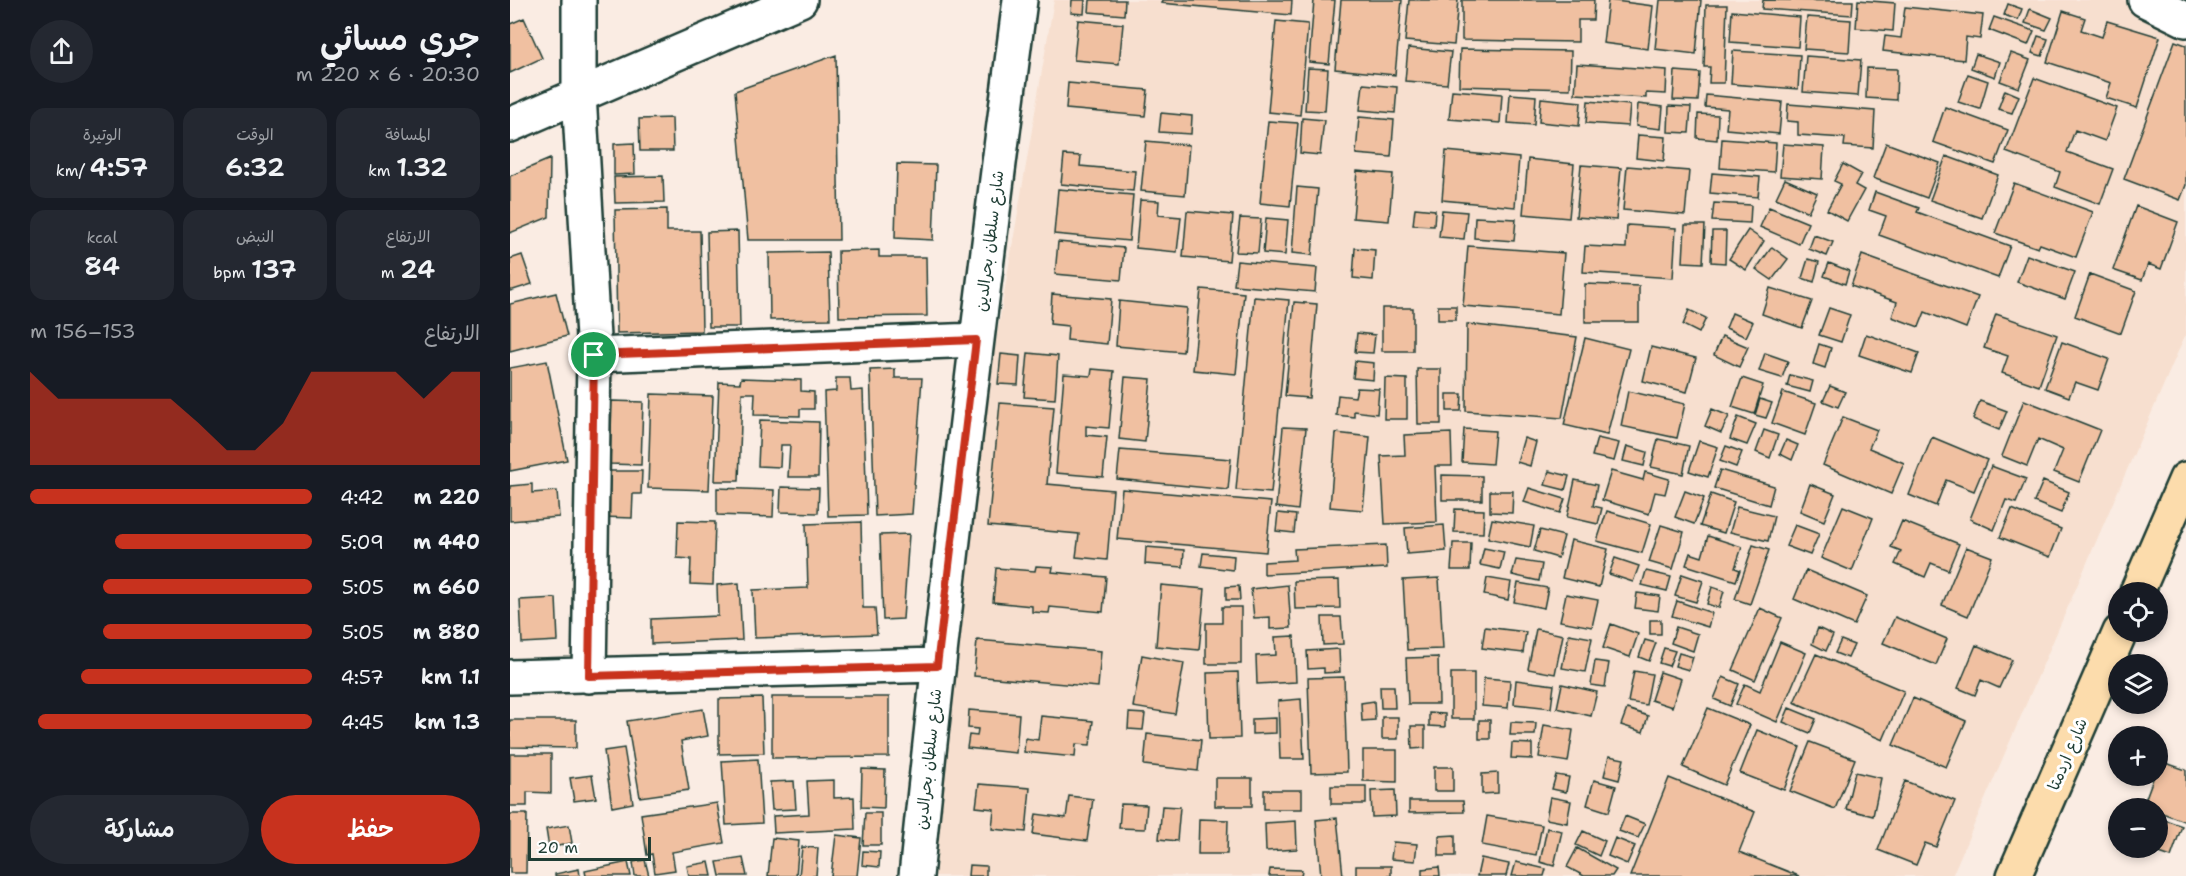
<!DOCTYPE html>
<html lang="ar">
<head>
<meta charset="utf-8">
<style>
  body { margin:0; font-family:"Shantell Sans","Playpen Sans Arabic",sans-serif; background:#242831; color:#f1f3f6; direction:rtl; height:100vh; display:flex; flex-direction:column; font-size:22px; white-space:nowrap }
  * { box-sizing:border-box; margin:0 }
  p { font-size:20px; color:#9ea1a6 }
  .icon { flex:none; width:33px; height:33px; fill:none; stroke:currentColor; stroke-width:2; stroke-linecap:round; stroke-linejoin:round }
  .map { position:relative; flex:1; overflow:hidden; direction:ltr }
  .drawer { display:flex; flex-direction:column; background:#171b24; width:510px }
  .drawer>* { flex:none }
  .fabs { position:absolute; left:1598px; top:582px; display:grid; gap:12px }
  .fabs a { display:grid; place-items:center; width:60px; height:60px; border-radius:50%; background:#171b24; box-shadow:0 3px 9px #0003; font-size:30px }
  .scale { position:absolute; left:18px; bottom:15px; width:123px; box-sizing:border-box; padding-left:6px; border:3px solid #1f3d34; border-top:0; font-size:16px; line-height:21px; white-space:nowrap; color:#1f3d34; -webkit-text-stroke:4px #fff; paint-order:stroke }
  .pin { position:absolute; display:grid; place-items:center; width:51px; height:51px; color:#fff; margin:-26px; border:3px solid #fff; border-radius:50%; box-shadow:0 2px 6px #0007 }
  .round { display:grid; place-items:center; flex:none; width:63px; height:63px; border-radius:32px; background:#242831 }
  .summary { display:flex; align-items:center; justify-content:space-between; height:102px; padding:0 30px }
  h1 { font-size:33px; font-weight:600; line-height:45px }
  .figures { display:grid; grid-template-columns:repeat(3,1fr); gap:9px; height:102px; padding:6px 30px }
  .figures div { display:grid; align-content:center; border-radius:15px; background:#242831; text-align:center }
  .figures b { font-size:26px; font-weight:600 }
  .figures small { font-size:16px; font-weight:400 }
  .figures p { font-size:16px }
  .chart { height:168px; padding:12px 30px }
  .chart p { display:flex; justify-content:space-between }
  .chart svg { width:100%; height:108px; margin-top:6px; fill:#c8321e; opacity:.7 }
  .button { display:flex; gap:12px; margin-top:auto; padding:12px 30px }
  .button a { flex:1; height:69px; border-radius:36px; background:#c8321e; color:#fff; font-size:24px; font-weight:600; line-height:69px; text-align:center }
  .button a+a { background:#242831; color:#f1f3f6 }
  ul { padding:0 30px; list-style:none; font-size:20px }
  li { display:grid; grid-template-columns:96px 72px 1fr; align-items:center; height:45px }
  li i { height:15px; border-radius:8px; background:#c8321e }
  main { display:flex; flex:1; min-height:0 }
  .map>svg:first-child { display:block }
  .built { fill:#f7dfcf }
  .building { fill:#f0c0a1; stroke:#1f3d34; stroke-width:1.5 }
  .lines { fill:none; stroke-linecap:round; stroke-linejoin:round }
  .minor-casing { stroke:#1f3d34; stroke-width:38 }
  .major-casing { stroke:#1f3d34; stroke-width:38 }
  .minor { stroke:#fff; stroke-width:33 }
  .major { stroke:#fcdcac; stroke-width:33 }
  .route-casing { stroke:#fff; stroke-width:12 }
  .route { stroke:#c8321e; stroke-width:8 }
  .labels { text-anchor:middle; stroke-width:6; stroke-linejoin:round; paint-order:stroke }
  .street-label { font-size:16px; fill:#1f3d34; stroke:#fff }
</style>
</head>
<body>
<main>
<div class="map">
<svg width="1676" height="876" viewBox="0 0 1676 876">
  <rect width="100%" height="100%" fill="#faece3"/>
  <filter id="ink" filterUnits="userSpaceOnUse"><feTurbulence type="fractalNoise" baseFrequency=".0167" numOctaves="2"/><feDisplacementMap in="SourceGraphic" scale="12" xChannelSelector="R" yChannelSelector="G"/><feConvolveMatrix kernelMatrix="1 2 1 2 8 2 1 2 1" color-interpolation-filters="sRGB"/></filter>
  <g filter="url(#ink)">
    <path class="built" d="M544 0H1676V333L1442 876H417L445 583Z"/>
    <path class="building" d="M562 0H575L574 14 561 13Z
      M580 0H615L614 15 579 12Z
      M652 0H782L781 15 651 3Z
      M804 0H825L819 64 799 62Z
      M831 0H892L885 75 825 69Z
      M899 0H948L944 45 895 41Z
      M952 0H1084L1083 20H1068V42L952 40Z
      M1098 0 1143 6 1138 49 1093 43Z
      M1150 0H1191L1186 54 1145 49Z
      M1253 0 1343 1 1342 15 1252 9Z
      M1348 0 1385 3 1383 31 1346 28Z
      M1498 4 1512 9 1508 20 1494 15Z
      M1196 5H1217L1214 83H1199L1200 67H1194Z
      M1395 7 1473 15 1470 39 1456 37 1454 60 1373 51 1375 36 1391 38Z
      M1520 9 1542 18 1536 30 1515 23Z
      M1222 11 1290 17 1288 47 1220 42Z
      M1553 11 1575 18 1571 30 1592 37 1597 21 1650 37 1627 108 1596 98 1601 83 1537 62Z
      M1297 17 1341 20 1339 52 1294 49Z
      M1484 17 1524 31 1518 45 1479 30Z
      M14 18 32 58 0 73V24Z
      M568 20 613 24 609 64 564 60Z
      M766 21 798 24 790 115 758 112Z
      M1528 36 1538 39 1532 56 1522 53Z
      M1665 41 1676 45V185L1670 200 1614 179Z
      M898 48 941 52 937 84 895 81Z
      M950 49 1061 51 1060 89 949 86Z
      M1223 51 1290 55 1288 89 1221 84Z
      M1501 53 1520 60 1509 88 1490 81Z
      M1466 54 1490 62 1485 77 1461 68Z
      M326 55 329 240H238L225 91Z
      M1296 56 1351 60 1348 96 1293 92Z
      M1067 64 1157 70 1156 94 1136 93V98L1065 94Z
      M798 68 818 69 815 111 795 110Z
      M1357 68 1387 69 1386 100 1356 98Z
      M1165 71 1190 73 1188 101 1163 100Z
      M1458 74 1478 81 1470 109 1448 102Z
      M1524 78 1607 108 1595 141 1565 130 1557 152 1603 169 1590 204 1545 187 1550 172 1496 152Z
      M558 83 638 90 635 116 556 109Z
      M853 84 887 87 885 113 850 110Z
      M942 90 992 94 990 123 939 119Z
      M1495 90 1509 96 1502 113 1488 109Z
      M1000 94 1026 96 1024 125 998 123Z
      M1196 95 1272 102 1269 134 1216 129 1218 109 1195 107Z
      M1031 98 1071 102 1069 126 1029 122Z
      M1078 101 1120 105 1118 126 1076 123Z
      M1128 104 1153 107 1151 129 1126 126Z
      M1278 104 1365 111 1363 148 1334 146 1335 138 1288 135V122L1277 121Z
      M1159 106 1181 107 1179 133 1158 132Z
      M1435 107 1498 130 1485 164 1423 142Z
      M651 113 682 116 681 134 649 132Z
      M1188 114 1208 115 1207 140 1187 138Z
      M849 117 884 120 881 157 846 154Z
      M162 118 163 151H130L129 119Z
      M792 118 814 120 810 155 790 153Z
      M758 121 788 123 780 206 750 203Z
      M1128 135 1156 137 1154 161 1126 158Z
      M1212 139 1266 143 1264 172 1210 168Z
      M636 141 679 145 675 195 631 191Z
      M124 143 125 174 104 175V144Z
      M1376 143 1430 163 1417 198 1363 178Z
      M1273 144 1314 147 1312 179 1270 176Z
      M936 151 1009 158 1005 207 932 200Z
      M554 155 571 156 570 166 625 171 623 191 551 184Z
      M1436 156 1488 175 1472 218 1420 200Z
      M40 159 39 217 0 233V176Z
      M1018 159 1064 164 1059 218 1013 214Z
      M387 164 426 165 423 240 385 238Z
      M1333 164 1351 174 1345 185 1354 190 1337 221 1317 210 1331 184 1324 181Z
      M1071 165 1111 168 1106 220 1066 217Z
      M1117 166 1179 171 1175 215 1113 210Z
      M847 171 883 174 879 221 843 218Z
      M1202 173 1250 177 1248 197 1200 193Z
      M153 176 154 202 105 203 104 177Z
      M1275 179 1307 193 1298 212 1266 198Z
      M1504 183 1583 212 1566 257 1530 244 1528 248 1485 233Z
      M787 187 808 189 802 255 782 253Z
      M548 189 623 195 619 241 544 234Z
      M1365 192 1409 208 1407 212 1500 246 1488 278 1369 235 1376 216 1359 210Z
      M630 200 649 201 648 215 671 217 667 252 626 248Z
      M1204 203 1241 205 1240 223 1202 221Z
      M1626 206 1668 222 1651 269 1638 264 1632 280 1603 270Z
      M1259 207 1298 223 1289 244 1250 227Z
      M905 208 925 210 924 226 903 225Z
      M157 209V231H190L192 331 107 333 105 210Z
      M932 210 957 212 954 239 929 237Z
      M677 211 723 215 719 261 673 257Z
      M965 217 1006 219 1004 241 964 238Z
      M730 218 751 219 748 253 726 252Z
      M756 218 778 220 775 255 753 253Z
      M1117 225 1166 228 1163 278 1073 272 1075 246 1116 248Z
      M1175 225H1195L1193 263 1173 262Z
      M1238 230 1254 241 1236 270 1219 259Z
      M228 231 230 327H199L197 232Z
      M1202 231H1216L1215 263 1201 262Z
      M1304 235 1323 242 1317 256 1299 249Z
      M548 242 614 248 611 280 545 274Z
      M958 246 1054 253 1049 314 953 306Z
      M1262 247 1278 259 1262 280 1246 269Z
      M845 248 865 250 863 280 843 278Z
      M369 250V257H416L417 316 329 317 328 251Z
      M318 252 320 319 260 320 259 253Z
      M12 255 22 284 0 291V259Z
      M1352 255 1468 297 1456 328 1415 312 1409 327 1382 317 1387 302 1341 286Z
      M1517 255 1565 272 1555 299 1507 282Z
      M1298 259 1309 262 1304 282 1292 278Z
      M727 261 807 268 805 292 724 285Z
      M1319 263 1339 271 1335 284 1314 276Z
      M1580 274 1626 291 1611 333 1565 316Z
      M1075 284 1129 286V322H1075Z
      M1260 288 1302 301 1292 328 1252 314Z
      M691 289 734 293 726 374 683 370Z
      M46 293 57 336 0 351V304Z
      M542 294 601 299 597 344 557 340 558 326 540 324Z
      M744 297 779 300 761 493 726 490Z
      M609 301 677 308 673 352 606 346Z
      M784 302 807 304 799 398 775 396Z
      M928 306H946V320H928Z
      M872 308H903V351H872Z
      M1319 308 1340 315 1331 342 1309 335Z
      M1179 310 1196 318 1189 333 1173 325Z
      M1222 313 1243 322 1236 337 1216 328Z
      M1486 314 1547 335 1529 386 1492 373 1498 356 1474 348Z
      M957 324 1067 337 1052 418 956 411Z
      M847 333 865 335 863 353 845 352Z
      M1356 334 1409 353 1402 373 1349 355Z
      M1212 336 1238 347 1229 367 1204 355Z
      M1075 338 1119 349 1097 435 1054 425Z
      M1552 342 1599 359 1588 390 1565 382 1559 397 1535 388Z
      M1309 344 1321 348 1315 368 1303 364Z
      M1141 347 1186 358 1177 392 1133 381Z
      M518 353 548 356 545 399 514 397Z
      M1255 353 1278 361 1272 378 1249 371Z
      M491 354 510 356 508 385 488 384Z
      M37 361 57 460 0 471V368Z
      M845 361 864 363 863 380 843 378Z
      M385 369V378H412L402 514 365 516 360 370Z
      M582 369 604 371 599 428 576 426V435L597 437 593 477 546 473 554 374 581 376Z
      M907 369H931V424H908Z
      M1280 375 1303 381 1300 392 1277 386Z
      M615 377 641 379 635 442 609 439Z
      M231 378 291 380V391L304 392V409H290V416L244 415 245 393H232L229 481H205L209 382 230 383Z
      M326 378H340L341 391 353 390 357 515 318 516 314 392 326 391Z
      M875 378 897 379V419H874Z
      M1232 378 1253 385 1244 414 1222 407Z
      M1320 386 1335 392 1328 407 1313 401Z
      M847 388 869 389 867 414 844 411V417L826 415 828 395 845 397Z
      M1118 391 1175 404 1167 438 1111 426Z
      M1273 392 1306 403 1295 435 1262 423Z
      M141 394 203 396 199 490 138 488Z
      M937 394H952L951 411H937Z
      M1250 399 1262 403 1256 418 1245 415Z
      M1514 400 1590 430 1569 482 1544 472 1553 450 1528 439 1517 466 1492 456Z
      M102 401 133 402 131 465 100 464Z
      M1470 401 1497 411 1489 430 1463 419Z
      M490 403 544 407 537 484 603 490 597 560 566 557 569 534 478 526Z
      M1202 409 1219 416 1211 433 1195 426Z
      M1228 417 1246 424 1237 445 1220 439Z
      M1333 417 1367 430 1359 448 1394 463 1381 494 1313 465Z
      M250 420 309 422 308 477H278L280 445H271L270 467 248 466Z
      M773 427 796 428 788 510 766 507Z
      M954 429 985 431 982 464 952 462Z
      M1254 430 1268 435 1260 458 1246 452Z
      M826 433 860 437 853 510 820 507Z
      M941 433 942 466H925L927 522 875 524 871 456 895 455 894 435Z
      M1422 437 1477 460 1464 491 1436 480 1426 506 1399 495Z
      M1014 438 1026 442 1020 466 1007 462Z
      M1087 438 1109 443 1104 461 1082 456Z
      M1148 439 1179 446 1173 474 1141 467Z
      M1276 440 1288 445 1282 460 1270 454Z
      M1189 441 1208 447 1198 477 1179 471Z
      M1117 446 1137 452 1134 466 1113 461Z
      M1216 446 1232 452 1226 467 1210 461Z
      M610 450 721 459 718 490 607 479Z
      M1481 466 1516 479 1506 503 1496 500 1484 530 1460 519Z
      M1210 470 1264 486 1259 505 1204 488Z
      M99 471H132L131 494H123L122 518 93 517 98 494Z
      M1039 471 1059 476 1055 490 1035 485Z
      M1101 471 1133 480 1135 472 1159 479 1155 494 1145 492 1139 514 1092 500Z
      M932 475 972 476V500H932Z
      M1065 480 1087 485 1083 506 1092 508 1088 524 1057 517Z
      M1533 481 1559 492 1551 513 1524 502Z
      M22 484V493L47 491 49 517 0 521V486Z
      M1300 484 1325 494 1314 521 1290 511Z
      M271 487 309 488 308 513 270 512Z
      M207 488 264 490 263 517 207 515Z
      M1019 488 1055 499 1050 513 1014 502Z
      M612 489 761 502 756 552 607 539Z
      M980 491H1003L1002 513 980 512Z
      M1175 491 1194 498 1184 524 1165 517Z
      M1201 494 1224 502 1214 533 1190 526Z
      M1333 506 1363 518 1342 571 1311 558Z
      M1227 507 1264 516 1258 541 1220 532Z
      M945 509 974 510 973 533 944 532Z
      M1502 509 1551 529 1540 557 1490 537Z
      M1097 511 1141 524 1132 553 1087 541Z
      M768 513 786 515 784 533 766 531Z
      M982 519 1024 526 1020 547 978 538Z
      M168 521 205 522 203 585 180 584 181 559 167 558Z
      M1392 521 1449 544 1438 570 1421 563 1415 577 1385 564 1391 551 1381 547Z
      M351 522 353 608H365L367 634 245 638 243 590 298 588 296 524Z
      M934 525 936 551 897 554 895 528Z
      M1151 525 1174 532 1163 569 1139 562Z
      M1285 525 1309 534 1300 555 1276 546Z
      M1030 530 1054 536 1048 558 1024 551Z
      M399 534 393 619 373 620 370 535Z
      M1198 536 1232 547 1225 568 1230 570 1226 581 1176 565 1180 553 1192 557Z
      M1061 540 1098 549 1089 587 1052 578Z
      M943 543H961L960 570H941Z
      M876 545 877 568 754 574V562L785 560 784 549Z
      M1243 545 1259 550 1240 604 1225 599Z
      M636 547 674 550 673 567 635 564Z
      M1456 547 1482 557 1458 616 1432 605Z
      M974 548 994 552 990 569 970 565Z
      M693 553 724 556 723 570 691 566Z
      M1105 558 1129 566 1123 582 1099 574Z
      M1006 560 1032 564 1029 581 1002 575Z
      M526 566 543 567 542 572 596 577 593 612 540 607 539 613 522 612V606L483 602 486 568 525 571Z
      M1296 570 1357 596 1344 625 1284 599Z
      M1136 571 1161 577 1157 591 1132 585Z
      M1172 574 1193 581 1186 602 1165 596Z
      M929 578 933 649 897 650 893 580Z
      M977 578 1001 582 998 600 974 595Z
      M829 580 830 608 785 609 784 581Z
      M229 583 232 640 141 644V619L208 616 207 585Z
      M1008 583 1038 588 1034 608 1004 602Z
      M651 585 695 589 689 650 646 646Z
      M778 585 781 628 760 629V617L744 618 741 589Z
      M729 586 730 600H716V587Z
      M1202 587 1214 591 1209 608 1197 604Z
      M1127 593 1150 596 1148 611 1125 608Z
      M1056 594 1088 600 1082 627 1050 621Z
      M46 598 48 641 12 643 10 600Z
      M1167 601 1202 613 1198 627 1162 616Z
      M712 607H731V664H696V623H712Z
      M1250 608 1272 618 1245 680 1223 670Z
      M812 617H831L833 644 813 645Z
      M1385 617 1437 639 1426 665 1373 643Z
      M1140 620H1151V634H1140Z
      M1101 624 1128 634 1120 657 1093 648Z
      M975 627 1016 632 1013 653 972 648Z
      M1166 627 1188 634 1183 651 1161 643Z
      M1308 628 1323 635 1316 651 1302 644Z
      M1026 629 1053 635 1045 674 1018 669Z
      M1059 634 1082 638 1075 672 1052 668Z
      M784 636 786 682 747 684 746 656 766 655 765 637Z
      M467 640 591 651 588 687 464 676Z
      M1135 640 1146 643 1139 661 1129 657Z
      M1331 640 1344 645 1338 658 1325 653Z
      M1270 642 1296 653 1267 722 1226 704 1235 684 1250 691Z
      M1466 645 1502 660 1489 688 1471 680 1465 695 1448 688Z
      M1154 648 1165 651 1159 666 1149 663Z
      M829 649 830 672 814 673V668L798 669 797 651Z
      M1169 653 1183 657 1179 670 1165 666Z
      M1306 654 1394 691 1373 740 1284 702Z
      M632 655 674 663 665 714 623 707Z
      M928 657 929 704H898L896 658Z
      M1085 661 1099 663 1095 687 1081 685Z
      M1124 671 1142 674 1136 705 1118 702Z
      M728 672 730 738 699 739 697 673Z
      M1150 672 1171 679 1162 707 1141 700Z
      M941 673H964V719H941Z
      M834 677 837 772 801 773 798 678Z
      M1213 677 1229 684 1220 706 1204 699Z
      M974 678 1000 680 998 708 972 706Z
      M1006 680 1044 685 1041 708 1004 704Z
      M1052 684 1087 692 1081 716 1047 708Z
      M870 686H884L885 708H871Z
      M262 697H379V757L262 758Z
      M252 698 254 753 209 754V699Z
      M1403 698 1456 721 1436 767 1383 745Z
      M791 699 794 759H770L768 701Z
      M864 701 865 720 852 721 851 703Z
      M1198 708 1240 725 1214 785 1173 767Z
      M1279 708 1306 719 1300 733 1273 722Z
      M193 709 198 736 171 741 179 790 130 797 117 721Z
      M1117 709 1138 716 1133 732 1111 725Z
      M459 710 509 714 506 753 457 748 459 735 467 736 468 729 458 728Z
      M619 713 635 714 633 730 618 729Z
      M919 713 935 714V727L919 726Z
      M531 716 583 721 580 745 566 744 565 757 514 752 515 738 528 740Z
      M872 717H888V739H872Z
      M766 718V733L742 734V719Z
      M0 720H66V748L0 747Z
      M969 720H980V739H969Z
      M1001 722 1026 723 1025 735H1000Z
      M1034 725 1063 730 1058 762 1029 757Z
      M901 726H915V748L902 749Z
      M1247 730 1290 747 1274 790 1230 773Z
      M637 734 691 740 688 771 634 765Z
      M1300 742 1345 759 1325 809 1280 791Z
      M1002 743 1022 744V759L1001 758Z
      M114 748 123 803 102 807 94 751Z
      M853 750H887V782L853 781Z
      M0 754H41V793L17 792V806H0Z
      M1099 756 1114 759 1109 780 1094 776Z
      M248 759 252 823 216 825 212 761Z
      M1650 761 1676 770V822L1647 811V808L1633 806 1644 776H1647Z
      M924 767H943V791H924Z
      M352 769 375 770 374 808 351 807Z
      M1345 772 1371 778 1363 816 1336 809Z
      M988 773V793L972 794V774Z
      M82 775 86 798 64 801 60 778Z
      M1046 775 1059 777 1056 792 1042 789Z
      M705 778H742V806H705Z
      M1159 778 1245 812 1229 852 1289 876H1120Z
      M324 780V798L344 797 345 829 264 833 263 816 299 814 297 781Z
      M1084 780 1106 786 1099 812 1077 805Z
      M284 781 286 809 262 810 260 782Z
      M1395 781 1445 801 1426 847 1415 843 1406 865 1368 850Z
      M469 784 520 788 516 832 482 829 484 809 466 807Z
      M821 786H856V804H821Z
      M754 790H792V809H754Z
      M885 790 886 816 862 817 861 791Z
      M559 796 583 799 577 841 523 834 526 814 556 818Z
      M1040 797 1061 801 1057 823 1036 819Z
      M899 801H953L954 812 899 813Z
      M207 803 214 843 162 852 165 870 145 873 142 854 137 855 131 814Z
      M611 804 637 805 635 829 609 828Z
      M652 806 670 807 667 841 649 839Z
      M355 813H371V845H353Z
      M0 814H17L16 873H0Z
      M977 816 1032 825 1026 855 972 845Z
      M1115 816 1135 824 1128 838 1109 831Z
      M1647 817 1672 826 1661 857 1635 848H1647Z
      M827 818 833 876H811L806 820Z
      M689 819 718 820 717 854H688Z
      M786 821 787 849 756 851 755 823Z
      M59 825 62 843 39 848 36 829Z
      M1037 828 1052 831 1044 866 1030 862Z
      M1073 831 1095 841 1089 856 1066 845Z
      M326 835 351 838 347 876H321Z
      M945 835V856H929V836Z
      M262 838 289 841 286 876H258Z
      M1105 838 1125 846 1117 864 1098 856Z
      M883 842 907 844 905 861 881 859Z
      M292 847 308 848 306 876H289Z
      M1067 848 1106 870 1102 876H1074L1057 867Z
      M353 851 370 852 369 867 352 865Z
      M233 858 237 876H210L207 862Z
      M971 858 999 864 996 876H967Z
      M135 860 139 876H125L123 862Z
      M118 862 121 876H76L75 871Z
      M199 862 202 876H179L177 866Z
      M1006 862 1036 869 1034 876H1002Z
      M459 865 476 866V876H458Z
      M846 866H881V876H846Z
      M929 867 930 876H912V869Z
      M69 869 70 876H45V874Z
      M760 869 792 870 791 876H759Z"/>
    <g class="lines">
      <g class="minor-casing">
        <path id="minor" d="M69 0V94L84 355 79 676
          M1635 0 1676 20
          M0 125 290 0
          M84 355 466 340
          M0 677 427 665
          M406 876C436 583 472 292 510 0"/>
      </g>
      <g class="major-casing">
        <path id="major" d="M1627 592 1676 479
          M1504 876 1610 632"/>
      </g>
      <use href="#minor" class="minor"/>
      <use href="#major" class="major"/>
    </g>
  </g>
  <g class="lines" filter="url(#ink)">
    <g class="route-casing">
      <path id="route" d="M466 340 427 666 79 676 84 355Z"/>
    </g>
    <use href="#route" class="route"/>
  </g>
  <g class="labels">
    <g class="street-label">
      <text transform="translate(479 241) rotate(-83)" y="6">شارع سلطان بحرالدين</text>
      <text transform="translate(1557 754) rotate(-67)" y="6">شارع اردمتا</text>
      <text transform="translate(418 759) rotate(-84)" y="6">شارع سلطان بحرالدين</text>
    </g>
  </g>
</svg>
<div class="fabs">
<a><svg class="icon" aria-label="locate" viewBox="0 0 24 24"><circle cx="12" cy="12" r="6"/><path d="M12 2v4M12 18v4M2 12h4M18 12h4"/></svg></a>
<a><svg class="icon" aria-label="layers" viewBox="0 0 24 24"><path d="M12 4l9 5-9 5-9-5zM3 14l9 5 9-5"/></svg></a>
<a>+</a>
<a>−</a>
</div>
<div class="scale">20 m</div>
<div class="pin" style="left:84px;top:355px;background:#1e9e55"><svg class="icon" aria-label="arrive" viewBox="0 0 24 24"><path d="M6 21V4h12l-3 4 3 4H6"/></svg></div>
</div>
<section class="drawer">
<div class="summary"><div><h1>جري مسائي</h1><p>20:30 · 6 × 220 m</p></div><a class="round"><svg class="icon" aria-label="share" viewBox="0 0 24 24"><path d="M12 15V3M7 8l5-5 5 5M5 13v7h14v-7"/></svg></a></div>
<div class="figures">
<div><p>المسافة</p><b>1.32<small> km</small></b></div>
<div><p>الوقت</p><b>6:32</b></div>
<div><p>الوتيرة</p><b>4:57<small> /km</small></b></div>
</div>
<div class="figures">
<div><p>الارتفاع</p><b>24<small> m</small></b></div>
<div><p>النبض</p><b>137<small> bpm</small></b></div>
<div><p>kcal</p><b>84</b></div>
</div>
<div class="chart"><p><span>الارتفاع</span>153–156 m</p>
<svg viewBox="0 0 160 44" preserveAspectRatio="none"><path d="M0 44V6L10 17L20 17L30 17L40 17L50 17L60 27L70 38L80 38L90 27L100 6L110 6L120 6L130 6L140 17L150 6L160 6V44z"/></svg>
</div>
<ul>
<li><b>220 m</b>4:42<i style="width:100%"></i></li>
<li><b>440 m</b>5:09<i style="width:70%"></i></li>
<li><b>660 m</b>5:05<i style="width:74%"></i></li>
<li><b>880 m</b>5:05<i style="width:74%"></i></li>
<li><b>1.1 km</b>4:57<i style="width:82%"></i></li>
<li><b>1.3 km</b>4:45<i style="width:97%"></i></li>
</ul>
<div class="button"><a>حفظ</a><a>مشاركة</a></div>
</section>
</main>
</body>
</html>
